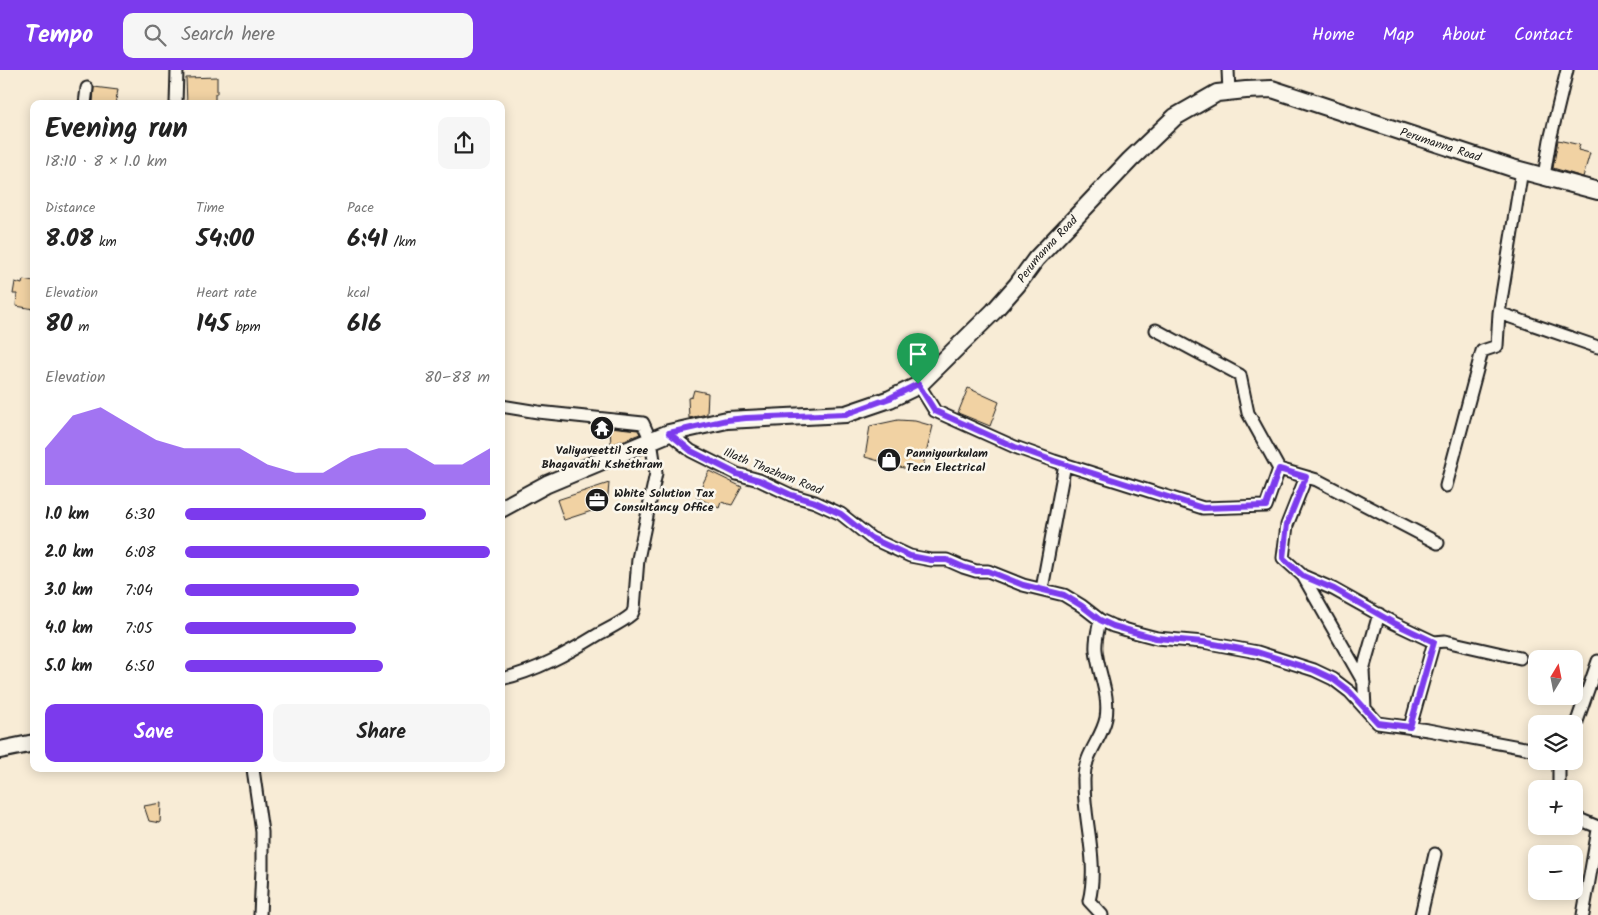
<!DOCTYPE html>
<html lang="en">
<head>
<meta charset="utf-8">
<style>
  body { margin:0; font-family:Kalam,sans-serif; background:#f6f6f6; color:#222; height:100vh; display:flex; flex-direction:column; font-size:19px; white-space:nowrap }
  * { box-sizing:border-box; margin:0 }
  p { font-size:16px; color:#767676 }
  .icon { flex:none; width:28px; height:28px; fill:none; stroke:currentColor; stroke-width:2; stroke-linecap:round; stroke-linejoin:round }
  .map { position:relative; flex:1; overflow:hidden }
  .drawer { position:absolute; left:30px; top:30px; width:475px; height:672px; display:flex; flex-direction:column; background:#fff; border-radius:10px; box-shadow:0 2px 12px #0003 }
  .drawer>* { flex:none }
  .needle { width:32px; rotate:10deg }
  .tools { position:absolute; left:1528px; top:580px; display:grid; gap:10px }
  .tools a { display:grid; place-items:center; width:55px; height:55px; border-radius:10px; background:#fff; box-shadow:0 2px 12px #0003; font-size:25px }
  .pin { position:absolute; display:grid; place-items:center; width:42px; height:42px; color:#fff; margin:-51px -21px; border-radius:50% 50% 50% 0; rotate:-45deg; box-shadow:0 0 5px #0007 }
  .pin .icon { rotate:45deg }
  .round { display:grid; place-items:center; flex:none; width:52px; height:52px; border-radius:10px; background:#f6f6f6 }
  .headline { display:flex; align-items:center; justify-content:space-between; height:85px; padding:0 15px }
  h1 { font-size:28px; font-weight:700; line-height:38px }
  .stats { display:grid; grid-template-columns:repeat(3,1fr); gap:8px; height:85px; padding:5px 15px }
  .stats div { display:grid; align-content:center }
  .stats b { font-size:25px; font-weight:700 }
  .stats small { font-size:14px; font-weight:400 }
  .stats p { font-size:14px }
  .chart { height:140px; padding:10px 15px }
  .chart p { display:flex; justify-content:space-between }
  .chart svg { width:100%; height:90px; margin-top:5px; fill:#7c3aed; opacity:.7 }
  .cta { display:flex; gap:10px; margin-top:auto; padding:10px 15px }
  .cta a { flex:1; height:58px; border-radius:10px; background:#7c3aed; color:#fff; font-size:20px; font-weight:700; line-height:58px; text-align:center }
  .cta a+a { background:#f6f6f6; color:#222 }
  ul { padding:0 15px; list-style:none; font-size:16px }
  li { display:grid; grid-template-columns:80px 60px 1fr; align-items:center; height:38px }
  li i { height:12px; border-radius:6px; background:#7c3aed }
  header { display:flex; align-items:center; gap:30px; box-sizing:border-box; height:70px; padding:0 25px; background:#7c3aed; color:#fff }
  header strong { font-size:24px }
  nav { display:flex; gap:28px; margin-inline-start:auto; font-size:18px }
  .search { width:350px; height:45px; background:#f6f6f6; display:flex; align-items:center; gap:12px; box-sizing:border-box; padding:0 18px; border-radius:10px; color:#767676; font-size:19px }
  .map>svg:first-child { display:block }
  .building { fill:#f1d2a3; stroke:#1c1c1c }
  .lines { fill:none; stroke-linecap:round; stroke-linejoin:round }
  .street-casing { stroke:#1c1c1c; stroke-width:15 }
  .secondary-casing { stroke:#1c1c1c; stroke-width:20 }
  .street { stroke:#fbf7ec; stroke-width:11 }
  .secondary { stroke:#fbf7ec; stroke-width:16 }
  .route-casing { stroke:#fff; stroke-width:10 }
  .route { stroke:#7c3aed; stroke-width:6 }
  .labels { text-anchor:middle; stroke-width:5; stroke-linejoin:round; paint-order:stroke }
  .street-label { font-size:12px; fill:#1c1c1c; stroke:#fbf7ec }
  .poi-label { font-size:12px; font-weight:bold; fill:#1c1c1c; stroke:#fbf7ec; text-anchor:start }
</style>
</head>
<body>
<header>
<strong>Tempo</strong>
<div class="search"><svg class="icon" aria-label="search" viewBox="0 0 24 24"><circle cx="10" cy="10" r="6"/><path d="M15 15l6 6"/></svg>Search here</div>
<nav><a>Home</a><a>Map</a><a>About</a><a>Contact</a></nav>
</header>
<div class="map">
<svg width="1598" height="845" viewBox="0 0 1598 845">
  <rect width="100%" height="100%" fill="#f8ecd6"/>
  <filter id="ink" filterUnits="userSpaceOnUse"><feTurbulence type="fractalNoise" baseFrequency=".02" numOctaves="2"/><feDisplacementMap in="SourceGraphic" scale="10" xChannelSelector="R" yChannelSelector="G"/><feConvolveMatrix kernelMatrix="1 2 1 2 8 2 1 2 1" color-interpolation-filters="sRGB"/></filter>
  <g filter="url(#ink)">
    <path class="building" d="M217 7V24H215V34H187L186 8Z
      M94 17 118 20 115 34H93Z
      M1558 70 1580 75 1578 80 1590 83 1583 107 1553 98Z
      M23 210 34 212V239L16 236 17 224H13L15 212 22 214Z
      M968 318 999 332 990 356 958 343Z
      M694 320 708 323 707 344 689 348 688 328 692 327Z
      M898 350 915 351 933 356 921 403 865 387 870 356Z
      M610 357 638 360 640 364 611 375Z
      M709 401 742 417 732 435 721 432 719 438 696 427Z
      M609 413 607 436 564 450 557 430Z
      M161 733 160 753 149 751 144 736Z"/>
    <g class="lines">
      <g class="street-casing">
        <path id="street" d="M1228 0 1229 22
          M85 34 87 18
          M176 34 177 0
          M1544 106 1550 70 1567 0
          M1499 243 1598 277
          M919 315 935 341 1015 377 1054 391 1203 438 1266 436 1279 399 1248 343 1240 305 1156 260
          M501 336 538 342 643 353 651 371 656 403 638 489 634 539 632 544C623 552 610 558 599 564 568 583 537 601 501 609
          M669 363 691 381 737 404 759 410 791 425 815 432 841 444 871 468 910 486 931 490H947L963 497 976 501H988L1023 515 1064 525 1082 536 1100 550 1113 556 1134 562 1157 568 1203 572 1257 582 1314 600 1333 609 1350 622 1378 653 1428 660 1536 680
          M1279 399 1317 410 1438 473
          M1306 407 1287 455 1283 488 1303 506 1333 519 1394 553 1434 572 1445 571 1520 588
          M1446 416 1482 281 1497 276 1499 243 1522 100
          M1303 506 1364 613
          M1042 519 1065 394
          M1100 550C1098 560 1095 570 1096 580 1098 603 1110 624 1106 648 1102 669 1084 684 1084 709 1083 750 1099 790 1089 831L1102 845
          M1365 638 1363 600 1379 544
          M1410 657 1434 572
          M1574 660 1598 591
          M253 699 262 762V799L260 845
          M1559 719V691
          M1574 747 1598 757
          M1421 845 1435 784
          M1583 845 1598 760"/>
      </g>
      <g class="secondary-casing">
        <g id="secondary">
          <path id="s1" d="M501 439 547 414 669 363 727 350 846 344 890 329 919 315 994 241 1017 215 1036 189 1130 90 1175 47 1217 23 1246 20 1272 19 1512 98 1598 121"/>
          <path d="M0 680 34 673"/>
        </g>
      </g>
      <use href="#street" class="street"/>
      <use href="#secondary" class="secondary"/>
    </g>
  </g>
  <g class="lines" filter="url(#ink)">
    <g class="route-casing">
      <path id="route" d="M918 314 935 341 1015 377 1054 391 1203 438 1266 436 1279 399 1306 407 1287 454 1283 488 1303 506 1334 519 1394 553 1434 572 1410 657 1378 653 1350 622 1333 609 1314 600 1257 582 1203 572 1156 568 1134 562 1113 556 1100 550 1082 536 1064 525 1023 515 988 501H976L963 497 947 490H931L910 486 871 468 841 444 815 432 791 425 759 410 737 404 691 381 669 363 727 350 746 348 846 344 890 328Z"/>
    </g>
    <use href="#route" class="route"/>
  </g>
  <defs>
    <g id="temple-disc" transform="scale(1.25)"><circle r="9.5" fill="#1c1c1c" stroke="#fbf7ec"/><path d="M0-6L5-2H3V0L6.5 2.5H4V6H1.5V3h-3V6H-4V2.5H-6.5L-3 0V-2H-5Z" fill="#fff"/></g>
    <g id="shop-disc" transform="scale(1.25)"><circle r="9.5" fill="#1c1c1c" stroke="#fbf7ec"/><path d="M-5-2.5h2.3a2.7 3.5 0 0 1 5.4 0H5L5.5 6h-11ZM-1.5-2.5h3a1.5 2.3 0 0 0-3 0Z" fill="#fff"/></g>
    <g id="office-disc" transform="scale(1.25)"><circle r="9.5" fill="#1c1c1c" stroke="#fbf7ec"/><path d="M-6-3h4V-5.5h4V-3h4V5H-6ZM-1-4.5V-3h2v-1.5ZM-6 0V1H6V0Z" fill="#fff"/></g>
  </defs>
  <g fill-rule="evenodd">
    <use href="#temple-disc" x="602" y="358"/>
    <use href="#shop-disc" x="889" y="390"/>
    <use href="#office-disc" x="597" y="430"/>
  </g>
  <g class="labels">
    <g class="street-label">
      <text dy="4" stroke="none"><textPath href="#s1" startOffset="1094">Perumanna Road</textPath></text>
      <text dy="4" stroke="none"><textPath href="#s1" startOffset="629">Perumanna Road</textPath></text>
      <text transform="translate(773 401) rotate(22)" y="4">Illath Thazham Road</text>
    </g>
    <g class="poi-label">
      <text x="602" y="384" text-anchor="middle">Valiyaveettil Sree<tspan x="602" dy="14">Bhagavathi Kshethram</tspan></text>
      <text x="906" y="387">Panniyourkulam<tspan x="906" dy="14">Tecn Electrical</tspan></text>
      <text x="614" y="427">White Solution Tax<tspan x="614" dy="14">Consultancy Office</tspan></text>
    </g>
  </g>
</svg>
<div class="tools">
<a><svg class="needle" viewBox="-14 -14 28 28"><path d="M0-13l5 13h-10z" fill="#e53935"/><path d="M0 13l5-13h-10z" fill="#767676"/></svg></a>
<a><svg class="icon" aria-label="layers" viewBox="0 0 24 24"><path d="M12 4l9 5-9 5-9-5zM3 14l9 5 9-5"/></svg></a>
<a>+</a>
<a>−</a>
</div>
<div class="pin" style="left:918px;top:314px;background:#1e9e55"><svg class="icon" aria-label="arrive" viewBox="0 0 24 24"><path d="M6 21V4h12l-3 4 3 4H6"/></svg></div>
<section class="drawer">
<div class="headline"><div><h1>Evening run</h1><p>18:10 · 8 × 1.0 km</p></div><a class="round"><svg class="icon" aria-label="share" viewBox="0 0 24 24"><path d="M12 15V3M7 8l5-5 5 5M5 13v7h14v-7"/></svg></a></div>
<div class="stats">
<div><p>Distance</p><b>8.08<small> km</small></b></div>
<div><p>Time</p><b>54:00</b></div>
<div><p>Pace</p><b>6:41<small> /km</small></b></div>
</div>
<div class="stats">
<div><p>Elevation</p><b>80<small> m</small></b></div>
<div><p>Heart rate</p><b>145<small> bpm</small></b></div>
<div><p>kcal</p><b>616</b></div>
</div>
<div class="chart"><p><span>Elevation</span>80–88 m</p>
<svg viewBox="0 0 160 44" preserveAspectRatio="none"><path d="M0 44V26L10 10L20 6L30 14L40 22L50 26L60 26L70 26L80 34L90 38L100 38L110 30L120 26L130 26L140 34L150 34L160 26V44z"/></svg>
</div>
<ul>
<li><b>1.0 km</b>6:30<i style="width:79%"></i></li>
<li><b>2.0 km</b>6:08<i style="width:100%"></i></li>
<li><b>3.0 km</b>7:04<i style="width:57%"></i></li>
<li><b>4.0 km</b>7:05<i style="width:56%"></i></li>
<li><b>5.0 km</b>6:50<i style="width:65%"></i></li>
</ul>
<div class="cta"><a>Save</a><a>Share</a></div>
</section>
</div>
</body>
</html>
